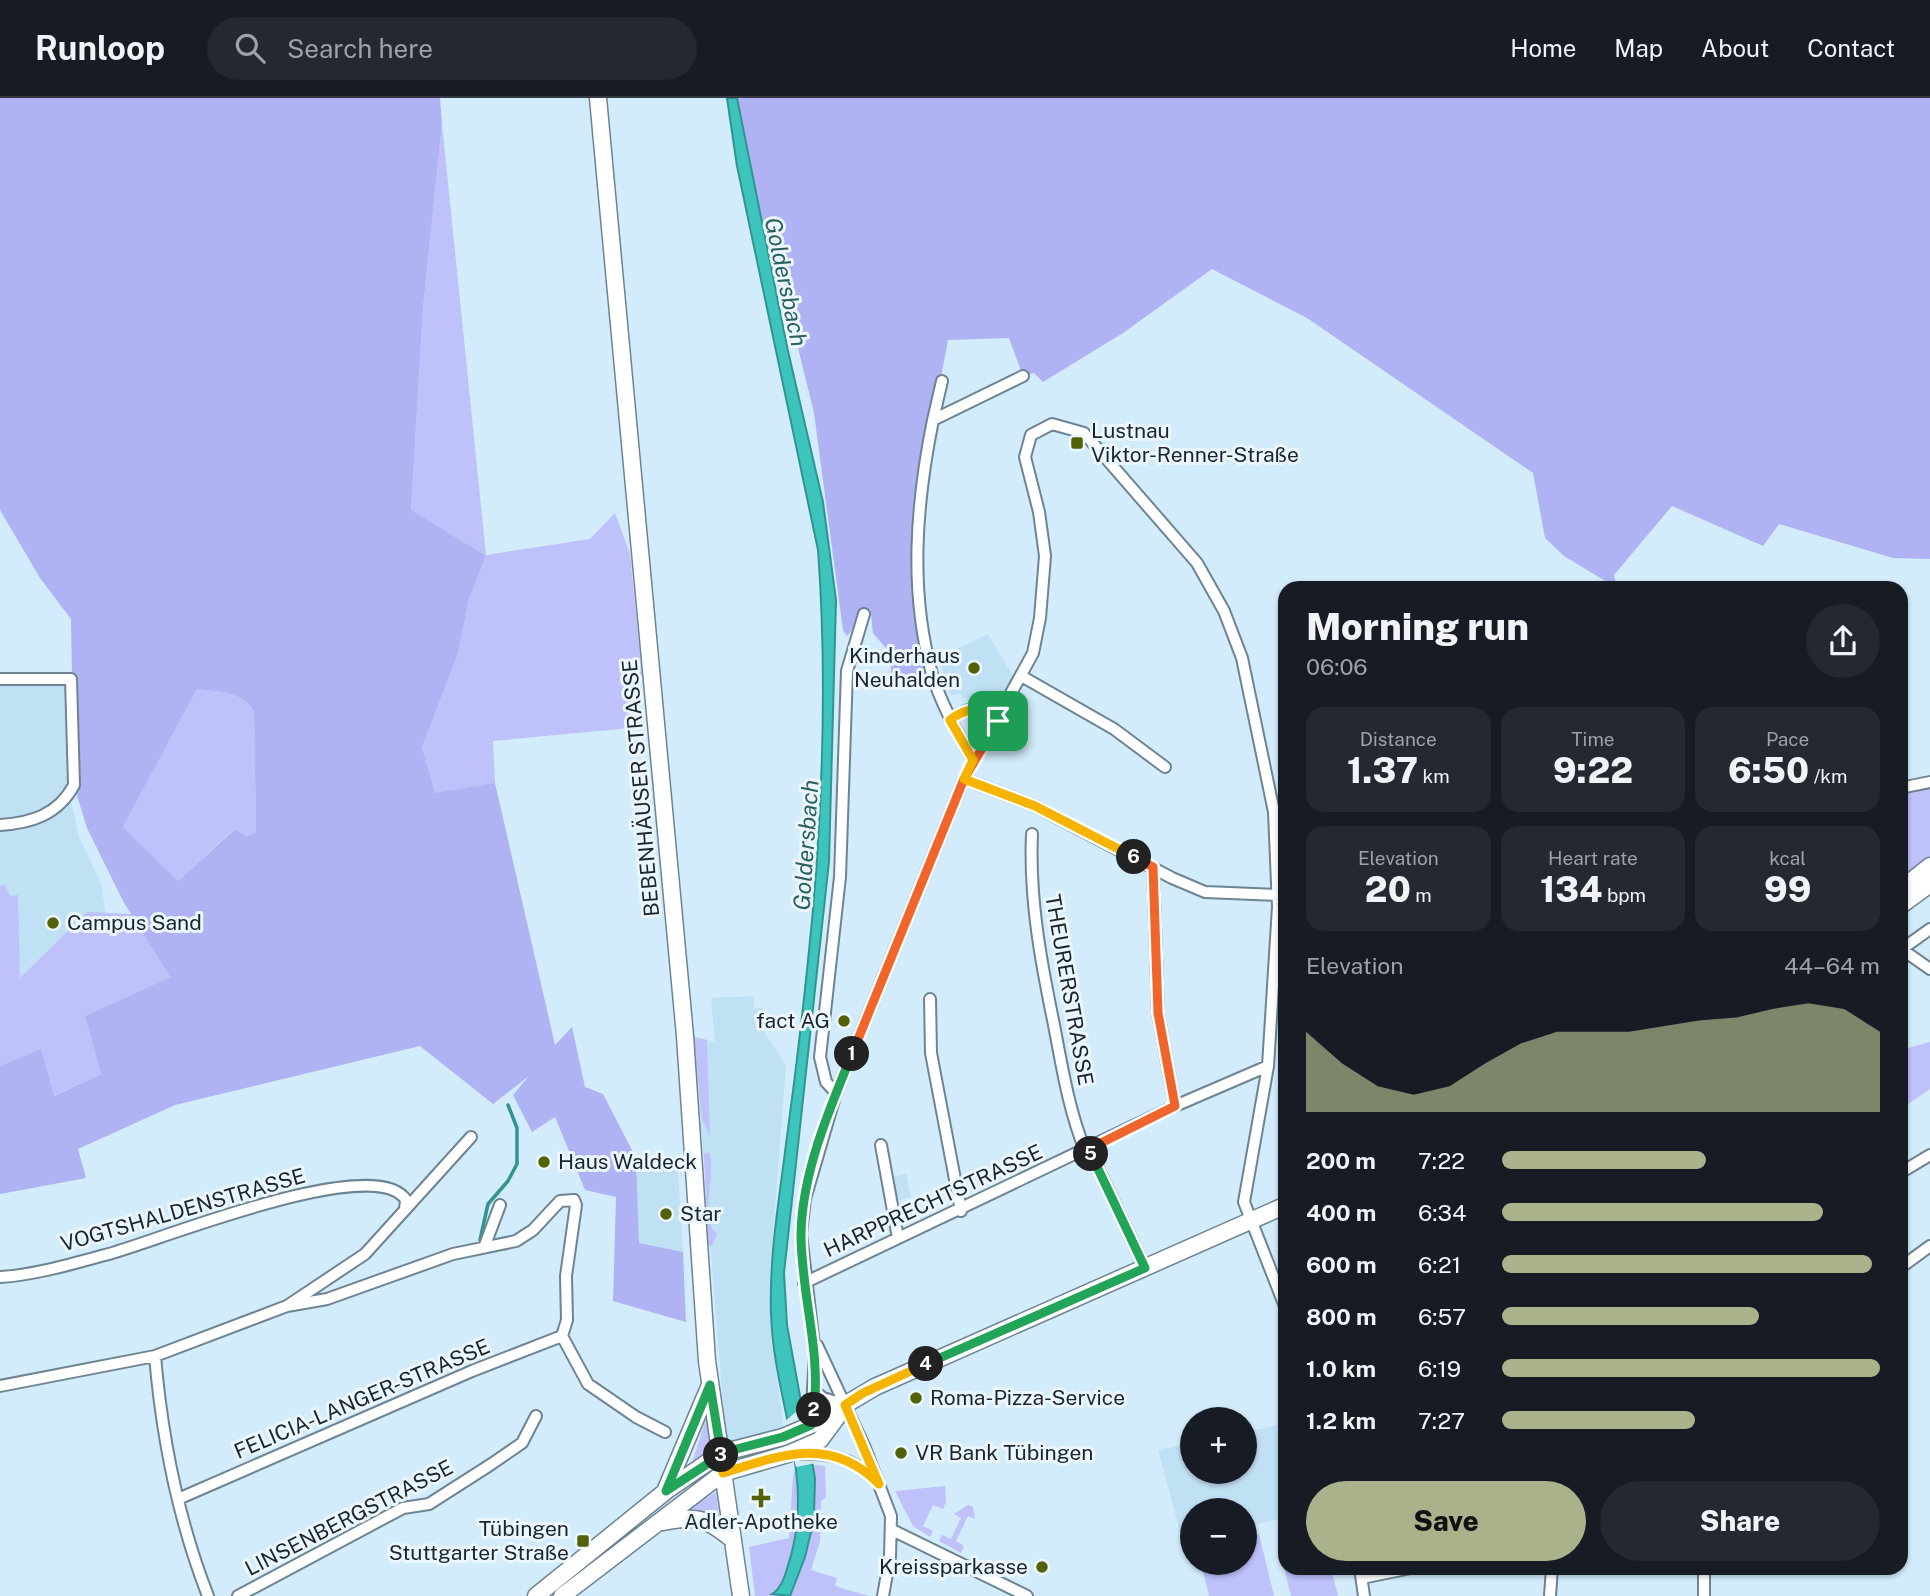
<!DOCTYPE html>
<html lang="en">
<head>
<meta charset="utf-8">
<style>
  body { margin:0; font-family:"Public Sans",sans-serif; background:#242831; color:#f1f3f6; height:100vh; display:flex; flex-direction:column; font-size:26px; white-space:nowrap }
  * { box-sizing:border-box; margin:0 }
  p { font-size:23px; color:#9ea1a6 }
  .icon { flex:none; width:38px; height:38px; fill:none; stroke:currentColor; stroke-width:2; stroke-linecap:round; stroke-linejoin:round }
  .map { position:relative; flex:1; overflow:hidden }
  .side { position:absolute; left:1278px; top:483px; width:630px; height:994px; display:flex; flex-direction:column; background:#171b24; border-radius:21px; box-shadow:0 2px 5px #0004 }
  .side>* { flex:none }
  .buttons { position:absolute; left:1180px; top:1309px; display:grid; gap:14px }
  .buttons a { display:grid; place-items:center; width:77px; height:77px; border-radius:50%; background:#171b24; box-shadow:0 2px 5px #0004; font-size:35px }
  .pin { position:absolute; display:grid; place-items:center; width:60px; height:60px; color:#fff; margin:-30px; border-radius:14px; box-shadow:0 4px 10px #0006 }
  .km { position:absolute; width:35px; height:35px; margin:-18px; border-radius:50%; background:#222; color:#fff; font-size:19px; line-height:35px; text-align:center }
  .round { display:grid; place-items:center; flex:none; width:74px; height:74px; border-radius:37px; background:#242831 }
  .headline { display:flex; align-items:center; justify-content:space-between; height:119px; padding:0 28px }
  h1 { font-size:38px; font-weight:800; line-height:52px }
  .stats { display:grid; grid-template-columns:repeat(3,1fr); gap:10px; height:119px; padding:7px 28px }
  .stats div { display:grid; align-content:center; border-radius:18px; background:#242831; text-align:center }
  .stats b { font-size:35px; font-weight:800 }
  .stats small { font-size:19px; font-weight:400 }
  .stats p { font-size:19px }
  .chart { height:196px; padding:14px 28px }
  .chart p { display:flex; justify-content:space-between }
  .chart svg { width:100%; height:126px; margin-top:7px; fill:#a9b28a; opacity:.7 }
  .cta { display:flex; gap:14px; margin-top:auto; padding:14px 28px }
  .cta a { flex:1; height:80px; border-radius:42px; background:#a9b28a; color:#111; font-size:28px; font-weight:800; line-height:80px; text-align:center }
  .cta a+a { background:#242831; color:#f1f3f6 }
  ul { padding:0 28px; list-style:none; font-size:23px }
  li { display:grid; grid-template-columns:112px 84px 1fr; align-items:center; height:52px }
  li i { height:18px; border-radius:9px; background:#a9b28a }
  header { display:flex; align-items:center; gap:42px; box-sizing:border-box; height:98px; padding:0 35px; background:#171b24; border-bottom:2px solid #363941 }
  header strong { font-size:33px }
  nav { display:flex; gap:38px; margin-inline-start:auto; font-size:24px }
  .search { width:490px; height:63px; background:#242831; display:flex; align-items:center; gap:18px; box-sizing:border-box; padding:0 24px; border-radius:38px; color:#9ea1a6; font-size:26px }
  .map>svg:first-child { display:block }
  .built { fill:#c0e0f4 }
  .green { fill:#bec1fa }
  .forest { fill:#afb2f3; fill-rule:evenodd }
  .water { fill:#3cc4bd; stroke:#329491; stroke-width:2 }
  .pier { fill:#d2ecfc }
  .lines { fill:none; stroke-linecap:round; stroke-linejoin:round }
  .stream { stroke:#329491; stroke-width:3.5 }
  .street-casing { stroke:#6d8492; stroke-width:14 }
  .secondary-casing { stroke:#6d8492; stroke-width:19 }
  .street { stroke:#fff; stroke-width:10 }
  .secondary { stroke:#fff; stroke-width:16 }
  .split-1-casing { stroke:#fff; stroke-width:14 }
  .split-2-casing { stroke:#fff; stroke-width:14 }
  .split-3-casing { stroke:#fff; stroke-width:14 }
  .split-4-casing { stroke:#fff; stroke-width:14 }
  .split-5-casing { stroke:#fff; stroke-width:14 }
  .split-6-casing { stroke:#fff; stroke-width:14 }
  .split-7-casing { stroke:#fff; stroke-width:14 }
  .split-1 { stroke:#f0652b; stroke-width:9 }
  .split-2 { stroke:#22a559; stroke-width:9 }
  .split-3 { stroke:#22a559; stroke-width:9 }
  .split-4 { stroke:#f5b400; stroke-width:9 }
  .split-5 { stroke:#22a559; stroke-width:9 }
  .split-6 { stroke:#f0652b; stroke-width:9 }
  .split-7 { stroke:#f5b400; stroke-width:9 }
  .poi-dot { fill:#526207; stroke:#ecf6fd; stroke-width:2.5 }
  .labels { text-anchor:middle; stroke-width:6; stroke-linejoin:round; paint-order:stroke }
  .poi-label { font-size:21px; fill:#1b252b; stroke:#ecf6fd; text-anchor:start }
  .street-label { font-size:21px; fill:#1b252b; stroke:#ecf6fd }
  .water-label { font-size:23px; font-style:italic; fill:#2a605d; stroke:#ecf6fd }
</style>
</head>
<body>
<header>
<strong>Runloop</strong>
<div class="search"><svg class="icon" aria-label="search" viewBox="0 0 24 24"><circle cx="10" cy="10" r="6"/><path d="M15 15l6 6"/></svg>Search here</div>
<nav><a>Home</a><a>Map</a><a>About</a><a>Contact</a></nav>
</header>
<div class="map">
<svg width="1930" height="1498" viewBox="0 0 1930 1498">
  <rect width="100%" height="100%" fill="#d2ecfc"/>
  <path class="built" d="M988 536 1015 581 999 609 981 601 963 600 959 595 951 598 938 560Z
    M0 581 64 585 67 685 79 739 101 785 113 866 93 927 46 980 0 992Z
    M754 898V910H763V932L786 967 769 1189 772 1246 784 1332 726 1346 694 939 715 944 711 900Z
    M677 1058 683 1154 639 1145 636 1060Z
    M906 1076 911 1099 892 1104 887 1080Z
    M1284 1326V1420L1244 1429V1412H1192V1442L1183 1444 1158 1352 1192 1345V1374H1244V1334Z"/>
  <path class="green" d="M442 26 486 457 590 441 615 415 630 456 642 577 637 583 641 629 493 643 495 685 435 696 422 649 458 556 469 501 486 458 411 413 423 210Z
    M197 591C218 594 242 593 254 613L256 735 246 738 234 731 178 783 123 729Z
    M1930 684V783L1901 807V690Z
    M5 787 10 798 18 797 20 880 87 814 131 816 170 879 85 918 101 976 53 998 41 951 0 968V788Z
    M694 939 707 942 710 1039 702 1021Z
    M1930 944V991L1901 1011V952Z
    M709 1054C716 1070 703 1116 711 1129 713 1132 717 1134 717 1137L711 1149 708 1145 704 1056Z
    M709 1312 713 1349 692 1365Z
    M815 1367 825 1368 826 1399 821 1403 820 1443 811 1472 837 1480 835 1488 869 1498H755L749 1449 789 1440 793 1378 795 1373Z
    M945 1388 946 1404 943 1411 933 1407 923 1428 933 1433 930 1439 913 1428 895 1393Z
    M716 1394 720 1425 713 1418 688 1411Z
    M968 1407 973 1409 975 1421 968 1418 956 1443 964 1448 961 1455 939 1443 942 1437 951 1441 961 1420 954 1416Z
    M1259 1436 1274 1498H1209L1201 1465H1244V1439Z
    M1284 1452V1470H1331L1338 1498H1291L1280 1454Z"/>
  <path class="forest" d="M0 0H440L442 26 423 210 411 412 486 458 469 501 458 556 422 649 435 695 495 685 555 947 572 929 585 989 603 996 636 1060 639 1145 683 1154 686 1224 613 1203 616 1099 585 1092 555 1019 532 1034 513 997 529 978 493 1006 420 948 175 1007 78 1051 86 1080 0 1096V968L41 951 54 998 101 976 85 918 170 879 123 803 87 730 74 688 71 521 40 480 0 412ZM197 591C218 594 242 593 254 613L256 735 246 738 235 731 178 783 123 729Z
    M726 0H1930V461L1893 460 1779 426 1763 448 1672 408 1614 477 1617 490 1564 458 1545 440 1533 375 1307 220 1212 171 1123 235 1043 284 1034 275 1023 278 1009 240 948 242 933 322 916 472 935 583H891V556L873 535 871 517 859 516 858 524 847 538 843 532 814 315 788 209 761 151Z"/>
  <path class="water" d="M727 0H737L788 253 823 404 836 502 829 764 784 1175 787 1227 815 1380 814 1418 820 1419 814 1422 805 1459 790 1498 772 1496C782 1490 786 1475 789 1464 816 1378 774 1306 771 1216 769 1159 779 1103 786 1046 794 988 801 930 807 872 822 737 828 587 818 452L737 68Z"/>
  <path class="pier" d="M804 1307 816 1365 796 1369 784 1324Z"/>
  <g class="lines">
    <path class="stream" d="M480 1142 488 1106 508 1083 517 1066V1030L508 1007"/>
    <g class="street-casing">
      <path id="street" d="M933 322 942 283
        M1023 579 1114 631 1165 669
        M0 581H71L74 687C58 717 31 725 0 727
        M950 622C968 608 980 608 998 623
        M973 662C957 635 941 606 932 576 909 493 916 406 933 322L1023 278
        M964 681 1035 708 1172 780 1205 794 1278 797
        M1900 690 1930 684
        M1032 736C1029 801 1041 864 1054 927 1062 969 1069 1013 1085 1052
        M1153 769 1158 915 1175 1008
        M1900 850 1930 871
        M1902 851 1930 831
        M930 901 931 955 961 1113
        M836 995 826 984 820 959 840 779 847 573 864 516
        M881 1047 898 1140
        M1089 1051 1145 1170
        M1900 1075 1930 1057
        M485 1147 500 1107
        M1900 1170 1930 1148
        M0 1179C34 1177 72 1166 105 1157 153 1145 375 1053 406 1102L405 1111
        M804 1185 1175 1008 1268 968
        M287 1208 327 1201 453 1156 516 1143 533 1132 560 1103 574 1102 576 1107 566 1178 567 1222 562 1238 588 1286 636 1319 665 1334
        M817 1247 865 1350 891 1418 890 1459 883 1498
        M155 1258C162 1340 178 1421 208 1498
        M0 1288 155 1258 287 1208 365 1156 471 1039
        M816 1294 823 1300 846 1307
        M811 1327 815 1256 801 1136 805 1101 836 995 964 681 1033 555 1040 520 1045 458 1039 414 1025 359 1031 337 1052 326 1084 335 1197 465 1224 513 1242 560 1274 714 1278 809 1268 968 1244 1104 1284 1206
        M795 1356C828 1355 851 1358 875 1382
        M178 1401 472 1273 562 1238
        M892 1432 1027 1498
        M1360 1470 1364 1498
        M1704 1470V1498
        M1362 1480 1411 1470
        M238 1498 403 1410 429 1406 490 1367 522 1345 536 1318
        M1550 1498 1552 1470"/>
    </g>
    <g class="secondary-casing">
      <path id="secondary" d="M598 0 685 938 707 1263 741 1498
        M1900 792 1930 768
        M1900 808 1930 786
        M666 1391 710 1287
        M663 1424C698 1417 706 1420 733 1442
        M536 1498 666 1393 721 1355 783 1339 811 1327 875 1289 1284 1108
        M562 1498 723 1375 788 1356 820 1342 840 1315"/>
    </g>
    <use href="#street" class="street"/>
    <use href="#secondary" class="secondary"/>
  </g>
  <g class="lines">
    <g class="split-1-casing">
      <path id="split-1" d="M852 956 964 681 998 623"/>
    </g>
    <g class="split-2-casing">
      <path id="split-2" d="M814 1312C821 1252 801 1195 801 1136 802 1075 829 1012 852 956"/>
    </g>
    <g class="split-3-casing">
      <path id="split-3" d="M721 1357 666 1393 710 1287 721 1355 783 1339 811 1327 814 1312"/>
    </g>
    <g class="split-4-casing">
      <path id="split-4" d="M721 1357 723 1375C781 1357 831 1337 879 1386L845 1307 863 1295 926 1266"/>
    </g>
    <g class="split-5-casing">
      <path id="split-5" d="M926 1266 1145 1170 1091 1056"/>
    </g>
    <g class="split-6-casing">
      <path id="split-6" d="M1091 1056 1089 1051 1175 1008 1158 915 1153 769 1134 759"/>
    </g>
    <g class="split-7-casing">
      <path id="split-7" d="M998 623C980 609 968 608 950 622L973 662 964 681 1035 708 1134 759"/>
    </g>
    <use href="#split-1" class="split-1"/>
    <use href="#split-2" class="split-2"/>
    <use href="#split-3" class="split-3"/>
    <use href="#split-4" class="split-4"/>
    <use href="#split-5" class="split-5"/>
    <use href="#split-6" class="split-6"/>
    <use href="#split-7" class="split-7"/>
  </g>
  <g class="poi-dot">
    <rect x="1070" y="338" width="14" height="14" rx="3.5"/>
    <circle cx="974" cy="570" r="7"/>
    <circle cx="53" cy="825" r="7"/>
    <circle cx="844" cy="923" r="7"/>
    <circle cx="544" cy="1064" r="7"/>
    <circle cx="666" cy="1116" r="7"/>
    <circle cx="916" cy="1300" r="7"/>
    <circle cx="901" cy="1355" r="7"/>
    <path d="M757.5 1389.5h7v7h7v7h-7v7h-7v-7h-7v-7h7z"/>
    <rect x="576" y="1436" width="14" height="14" rx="3.5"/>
    <circle cx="1042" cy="1469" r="7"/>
  </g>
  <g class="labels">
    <g class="poi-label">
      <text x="1091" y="340">Lustnau<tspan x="1091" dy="24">Viktor-Renner-Straße</tspan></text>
      <text x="960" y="565" text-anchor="end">Kinderhaus<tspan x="960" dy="24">Neuhalden</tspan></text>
      <text x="67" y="832">Campus Sand</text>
      <text x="830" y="930" text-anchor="end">fact AG</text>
      <text x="558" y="1071">Haus Waldeck</text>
      <text x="680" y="1123">Star</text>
      <text x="930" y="1307">Roma-Pizza-Service</text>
      <text x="915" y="1362">VR Bank Tübingen</text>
      <text x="761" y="1431" text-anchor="middle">Adler-Apotheke</text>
      <text x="569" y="1438" text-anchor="end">Tübingen<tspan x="569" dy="24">Stuttgarter Straße</tspan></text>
      <text x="1028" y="1476" text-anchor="end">Kreissparkasse</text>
    </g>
    <g class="street-label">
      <text transform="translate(641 690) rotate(-95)" y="7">BEBENHÄUSER STRASSE</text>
      <text transform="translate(1069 892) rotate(80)" y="7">THEURERSTRASSE</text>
      <text transform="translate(933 1103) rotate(-25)" y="7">HARPPRECHTSTRASSE</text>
      <text transform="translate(183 1112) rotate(-16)" y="7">VOGTSHALDENSTRASSE</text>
      <text transform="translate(362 1301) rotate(-23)" y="7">FELICIA-LANGER-STRASSE</text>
      <text transform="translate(349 1420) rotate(-27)" y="7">LINSENBERGSTRASSE</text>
    </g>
    <g class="water-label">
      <text transform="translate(786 184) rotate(78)" y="8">Goldersbach</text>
      <text transform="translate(806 747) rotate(-86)" y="8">Goldersbach</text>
    </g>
  </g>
</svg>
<div class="buttons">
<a>+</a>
<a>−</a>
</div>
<div class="pin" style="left:998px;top:623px;background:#1e9e55"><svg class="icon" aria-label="arrive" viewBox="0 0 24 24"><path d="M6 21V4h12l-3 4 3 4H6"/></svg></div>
<b class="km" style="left:852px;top:956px">1</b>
<b class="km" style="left:814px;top:1312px">2</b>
<b class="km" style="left:721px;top:1357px">3</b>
<b class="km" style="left:926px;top:1266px">4</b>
<b class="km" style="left:1091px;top:1056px">5</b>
<b class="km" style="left:1134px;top:759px">6</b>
<section class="side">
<div class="headline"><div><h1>Morning run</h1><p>06:06</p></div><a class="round"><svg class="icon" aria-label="share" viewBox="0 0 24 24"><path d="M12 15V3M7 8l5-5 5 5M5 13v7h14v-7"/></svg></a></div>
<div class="stats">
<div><p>Distance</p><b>1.37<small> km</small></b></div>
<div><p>Time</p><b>9:22</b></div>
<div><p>Pace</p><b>6:50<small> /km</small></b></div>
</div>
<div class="stats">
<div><p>Elevation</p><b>20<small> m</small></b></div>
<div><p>Heart rate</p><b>134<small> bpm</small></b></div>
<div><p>kcal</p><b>99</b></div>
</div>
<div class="chart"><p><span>Elevation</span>44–64 m</p>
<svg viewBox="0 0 160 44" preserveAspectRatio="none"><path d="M0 44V16L10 27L20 35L30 38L40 35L50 27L60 20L70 16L80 16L90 16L100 14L110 12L120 11L130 8L140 6L150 8L160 16V44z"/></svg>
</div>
<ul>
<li><b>200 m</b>7:22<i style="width:54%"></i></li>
<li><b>400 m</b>6:34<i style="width:85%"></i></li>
<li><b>600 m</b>6:21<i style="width:98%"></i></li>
<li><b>800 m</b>6:57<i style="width:68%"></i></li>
<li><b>1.0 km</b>6:19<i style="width:100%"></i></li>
<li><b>1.2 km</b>7:27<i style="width:51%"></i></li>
</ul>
<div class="cta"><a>Save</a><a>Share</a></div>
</section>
</div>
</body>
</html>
